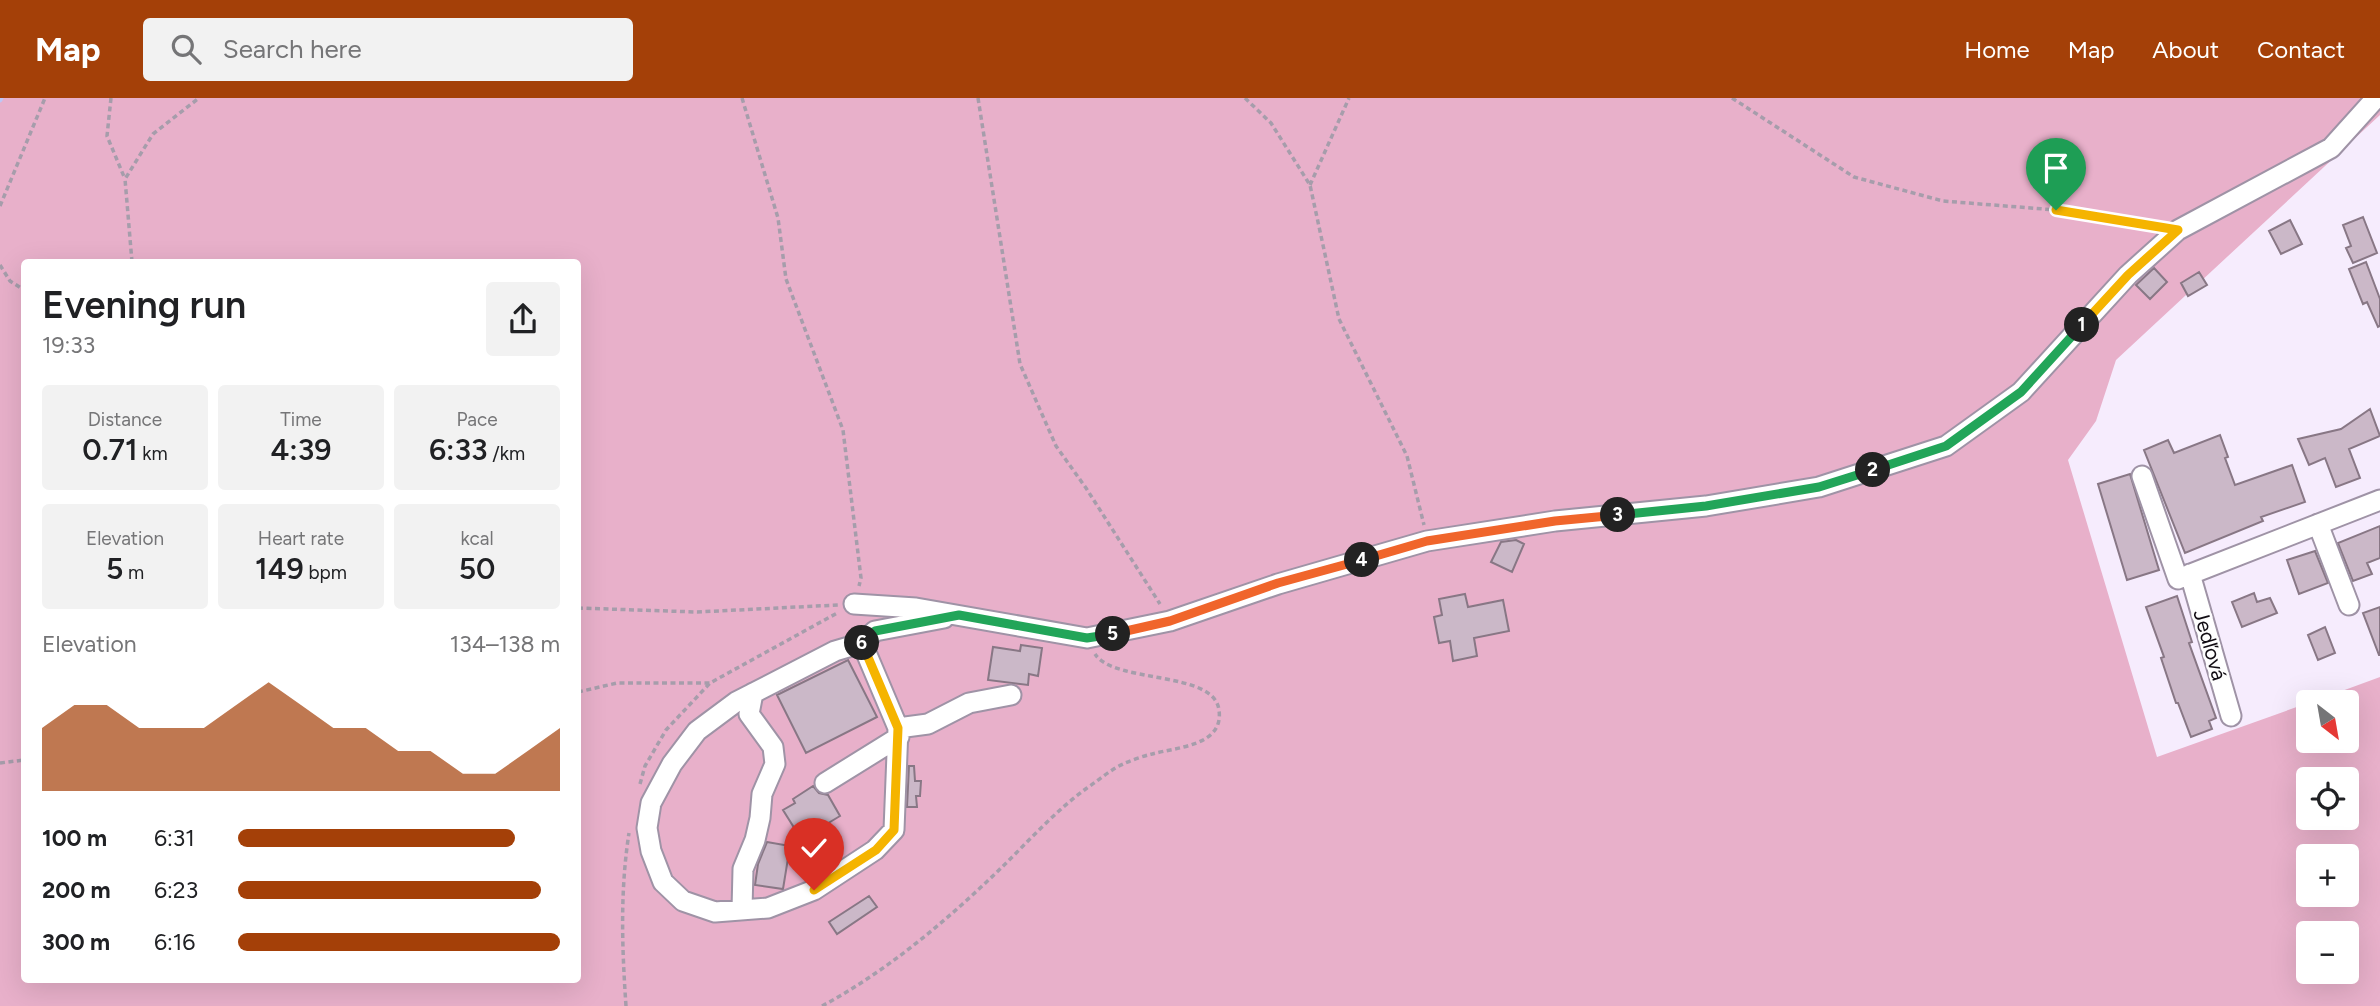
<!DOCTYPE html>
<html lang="en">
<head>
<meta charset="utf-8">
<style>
  body { margin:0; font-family:Figtree,sans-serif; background:#f2f2f2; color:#202124; height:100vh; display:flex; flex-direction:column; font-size:26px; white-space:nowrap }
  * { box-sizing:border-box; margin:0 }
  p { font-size:23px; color:#757577 }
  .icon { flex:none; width:38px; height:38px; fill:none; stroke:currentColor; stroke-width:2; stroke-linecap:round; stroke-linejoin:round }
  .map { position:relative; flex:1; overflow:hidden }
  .side { position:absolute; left:21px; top:161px; width:560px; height:724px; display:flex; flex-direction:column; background:#fff; border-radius:7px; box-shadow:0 7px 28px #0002 }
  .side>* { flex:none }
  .needle { width:46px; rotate:149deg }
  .buttons { position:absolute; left:2296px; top:592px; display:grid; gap:14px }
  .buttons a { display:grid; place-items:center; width:63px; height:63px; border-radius:7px; background:#fff; box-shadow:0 7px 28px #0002; font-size:35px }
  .pin { position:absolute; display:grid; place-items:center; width:60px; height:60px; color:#fff; margin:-72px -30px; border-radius:50% 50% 50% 0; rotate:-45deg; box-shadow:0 0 7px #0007 }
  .pin .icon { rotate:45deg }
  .km { position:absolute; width:35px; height:35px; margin:-18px; border-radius:50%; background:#222; color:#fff; font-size:19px; line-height:35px; text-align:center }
  .round { display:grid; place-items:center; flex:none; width:74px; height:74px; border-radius:7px; background:#f2f2f2 }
  .headline { display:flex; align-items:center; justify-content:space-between; height:119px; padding:0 21px }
  h1 { font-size:38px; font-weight:600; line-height:52px }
  .stats { display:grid; grid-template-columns:repeat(3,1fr); gap:10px; height:119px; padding:7px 21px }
  .stats div { display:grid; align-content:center; border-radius:7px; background:#f2f2f2; text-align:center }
  .stats b { font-size:30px; font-weight:600 }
  .stats small { font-size:19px; font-weight:400 }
  .stats p { font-size:19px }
  .chart { height:196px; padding:14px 21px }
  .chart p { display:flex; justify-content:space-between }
  .chart svg { width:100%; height:126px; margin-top:7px; fill:#a44008; opacity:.7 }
  ul { padding:0 21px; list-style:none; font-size:23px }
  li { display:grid; grid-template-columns:112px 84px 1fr; align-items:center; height:52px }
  li i { height:18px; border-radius:9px; background:#a44008 }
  header { display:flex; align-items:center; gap:42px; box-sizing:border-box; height:98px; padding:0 35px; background:#a44008; color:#fff }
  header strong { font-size:33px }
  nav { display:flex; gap:38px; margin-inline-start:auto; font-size:24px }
  .search { width:490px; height:63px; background:#f2f2f2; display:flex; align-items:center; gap:18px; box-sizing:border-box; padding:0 24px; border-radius:7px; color:#757577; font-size:26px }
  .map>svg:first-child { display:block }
  .green { fill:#e8b0ca; fill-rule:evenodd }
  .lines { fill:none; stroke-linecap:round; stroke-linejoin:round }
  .stream { stroke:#bec7f6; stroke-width:5 }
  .building { fill:#cbb8c8; stroke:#887785; stroke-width:2 }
  .minor-casing { stroke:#9f93a6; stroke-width:23 }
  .path { stroke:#a69dab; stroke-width:3.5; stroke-dasharray:5 3.5; stroke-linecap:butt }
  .minor { stroke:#fff; stroke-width:19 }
  .split-1-casing { stroke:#fff; stroke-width:14 }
  .split-2-casing { stroke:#fff; stroke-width:14 }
  .split-3-casing { stroke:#fff; stroke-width:14 }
  .split-4-casing { stroke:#fff; stroke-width:14 }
  .split-5-casing { stroke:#fff; stroke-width:14 }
  .split-6-casing { stroke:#fff; stroke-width:14 }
  .split-7-casing { stroke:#fff; stroke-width:14 }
  .split-1 { stroke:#f5b400; stroke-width:9 }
  .split-2 { stroke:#22a559; stroke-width:9 }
  .split-3 { stroke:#22a559; stroke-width:9 }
  .split-4 { stroke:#f0652b; stroke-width:9 }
  .split-5 { stroke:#f0652b; stroke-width:9 }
  .split-6 { stroke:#22a559; stroke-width:9 }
  .split-7 { stroke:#f5b400; stroke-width:9 }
  .labels { text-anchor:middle; stroke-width:5; stroke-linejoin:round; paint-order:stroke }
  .street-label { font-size:21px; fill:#110c13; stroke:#fefefe }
</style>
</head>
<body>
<header>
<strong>Map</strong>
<div class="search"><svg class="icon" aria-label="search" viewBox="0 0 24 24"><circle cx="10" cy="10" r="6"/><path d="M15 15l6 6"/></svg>Search here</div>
<nav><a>Home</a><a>Map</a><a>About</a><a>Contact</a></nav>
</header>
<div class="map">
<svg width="2380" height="908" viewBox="0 0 2380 908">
  <rect width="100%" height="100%" fill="#f6ecfd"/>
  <path class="green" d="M0 0H2380V17L2116 262 2096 323 2068 362 2157 659 2308 605V642H2347V604H2312L2380 579V908H0ZM24 164H578V882H24ZM2308 681H2347V719H2308ZM2308 758H2347V796H2308ZM2308 835H2347V873H2308Z"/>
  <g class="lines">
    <path class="stream" d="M0 2 1 0"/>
  </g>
  <path class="building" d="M2363 119 2377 155 2353 165 2346 150 2351 148 2343 127Z
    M2290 122 2302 146 2281 156 2269 133Z
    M2366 164 2380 201V228L2378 229 2367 204 2363 206 2349 171Z
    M2154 170 2167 184 2150 201 2136 187Z
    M2199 174 2207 187 2188 198 2181 185Z
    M2370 311 2380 338 2349 351 2360 380 2336 389 2325 360 2309 367 2298 341 2341 331Z
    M2220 337 2228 359 2225 360 2235 387 2292 367 2305 404 2261 419 2263 423 2185 455 2144 352 2168 342 2174 355Z
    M2130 376 2159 472 2127 482 2098 386Z
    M2380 428V460L2367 465 2372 476 2353 483 2338 445Z
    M1516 442 1524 446 1512 474 1491 464 1501 444Z
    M2315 453 2328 485 2299 496 2287 462Z
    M2254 495 2257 504 2270 500 2277 515 2242 529 2232 504Z
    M1465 496 1468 509 1503 502 1509 533 1474 540 1477 558 1453 563 1450 543 1439 545 1434 519 1442 517 1439 501Z
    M2177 498 2192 544 2189 545 2216 620 2209 623 2212 631 2191 639 2178 605H2176L2161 560 2164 559 2146 509Z
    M2380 509V557H2379L2363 515Z
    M2325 529 2335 555 2318 562 2308 537Z
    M1021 547 1042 550 1038 578 1029 576 1028 587 988 582 993 549 1020 553Z
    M848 562 877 619 806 655 777 597Z
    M909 668H914L915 683H921L920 698H916L917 709H907Z
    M813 688 819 695 828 697 840 718 825 727 828 732 805 747 783 712 795 705 793 701Z
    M767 744 790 748 783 791 755 787 758 766Z
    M869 798 877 809 837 836 829 824Z"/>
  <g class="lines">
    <g class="minor-casing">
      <path id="minor" d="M2142 378 2178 481 2380 402
        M2318 426 2349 507
        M2190 476 2231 618
        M854 506 916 510 1087 540 1170 523 1278 486 1427 443 1555 423 1706 408 1819 389 1946 348 2021 294 2128 177 2178 132 2331 50 2376 0
        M944 520 875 533 862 545 898 630 928 626 969 605 1011 597
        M862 545 835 553 736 604 697 633 672 666 651 705 647 730 651 753 663 784 683 803 715 814 768 810 814 792 875 752 894 732 898 630
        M825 685 899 639
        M742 812 743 771 755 742 760 720 762 696 775 666 773 649 749 616 753 595"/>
    </g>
    <path class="path" d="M111 0 107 38 125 81
      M742 0 778 120 786 181 843 332 861 480 859 488
      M978 0 1020 266 1056 348 1086 390 1160 506
      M1245 0 1271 25 1310 87 1339 221 1407 358 1424 427
      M1732 0 1854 79 1943 103 2056 112 2155 128
      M1310 87 1349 0
      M0 108 45 0
      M132 164 125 81 153 36 199 0
      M0 167 10 183 24 192
      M578 510 697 514 838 507
      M578 594 617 585H710
      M0 665 24 662
      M640 686 645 668 666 632 710 585 839 514
      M626 908C622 850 620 793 629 735
      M822 908C887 873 945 824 998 773 1027 745 1055 713 1087 690 1099 682 1110 672 1123 666 1132 662 1143 658 1152 656 1177 649 1224 648 1219 612 1214 572 1114 586 1095 556"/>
    <use href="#minor" class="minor"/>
  </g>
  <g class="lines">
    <g class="split-1-casing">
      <path id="split-1" d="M2056 112 2178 132 2128 177 2082 227"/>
    </g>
    <g class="split-2-casing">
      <path id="split-2" d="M1873 372 1946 348 2021 294 2082 227"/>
    </g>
    <g class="split-3-casing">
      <path id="split-3" d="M1618 417 1706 408 1819 389 1873 372"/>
    </g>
    <g class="split-4-casing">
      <path id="split-4" d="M1362 462 1427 443 1555 423 1618 417"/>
    </g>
    <g class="split-5-casing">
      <path id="split-5" d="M1113 536 1170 523 1278 485 1362 462"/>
    </g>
    <g class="split-6-casing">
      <path id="split-6" d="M862 545 875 533 959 517 1087 540 1113 536"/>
    </g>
    <g class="split-7-casing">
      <path id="split-7" d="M814 792 876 752 894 732 898 630 862 545"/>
    </g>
    <use href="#split-1" class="split-1"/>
    <use href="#split-2" class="split-2"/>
    <use href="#split-3" class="split-3"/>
    <use href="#split-4" class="split-4"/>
    <use href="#split-5" class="split-5"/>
    <use href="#split-6" class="split-6"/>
    <use href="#split-7" class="split-7"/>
  </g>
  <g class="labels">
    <g class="street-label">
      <text transform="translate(2210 547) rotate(74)" y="7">Jedľová</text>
    </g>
  </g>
</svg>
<div class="buttons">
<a><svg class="needle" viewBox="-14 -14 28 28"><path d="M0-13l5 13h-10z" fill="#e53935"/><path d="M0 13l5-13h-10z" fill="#757577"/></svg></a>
<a><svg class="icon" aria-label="locate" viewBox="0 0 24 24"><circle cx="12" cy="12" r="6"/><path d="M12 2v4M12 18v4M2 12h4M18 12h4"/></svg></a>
<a>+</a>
<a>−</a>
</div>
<div class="pin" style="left:2056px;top:112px;background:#1e9e55"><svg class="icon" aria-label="arrive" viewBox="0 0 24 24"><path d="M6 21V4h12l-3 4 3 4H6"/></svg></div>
<div class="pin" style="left:814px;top:792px;background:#d93025"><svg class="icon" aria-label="check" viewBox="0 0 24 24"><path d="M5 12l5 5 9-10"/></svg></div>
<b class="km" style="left:2082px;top:227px">1</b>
<b class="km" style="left:1873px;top:372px">2</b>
<b class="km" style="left:1618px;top:417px">3</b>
<b class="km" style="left:1362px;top:462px">4</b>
<b class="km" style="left:1113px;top:536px">5</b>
<b class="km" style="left:862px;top:545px">6</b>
<section class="side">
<div class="headline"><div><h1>Evening run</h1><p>19:33</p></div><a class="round"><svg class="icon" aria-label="share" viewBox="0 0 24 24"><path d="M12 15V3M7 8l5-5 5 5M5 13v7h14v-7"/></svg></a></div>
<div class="stats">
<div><p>Distance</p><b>0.71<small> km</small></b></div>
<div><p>Time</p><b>4:39</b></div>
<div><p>Pace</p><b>6:33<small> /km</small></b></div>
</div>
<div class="stats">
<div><p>Elevation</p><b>5<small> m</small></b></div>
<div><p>Heart rate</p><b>149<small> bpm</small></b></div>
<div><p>kcal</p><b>50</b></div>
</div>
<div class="chart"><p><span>Elevation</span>134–138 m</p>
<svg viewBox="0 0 160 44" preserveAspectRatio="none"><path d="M0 44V22L10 14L20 14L30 22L40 22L50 22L60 14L70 6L80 14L90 22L100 22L110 30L120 30L130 38L140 38L150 30L160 22V44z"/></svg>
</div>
<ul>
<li><b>100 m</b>6:31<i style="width:86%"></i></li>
<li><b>200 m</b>6:23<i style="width:94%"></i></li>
<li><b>300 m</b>6:16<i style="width:100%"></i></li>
</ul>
</section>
</div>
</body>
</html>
